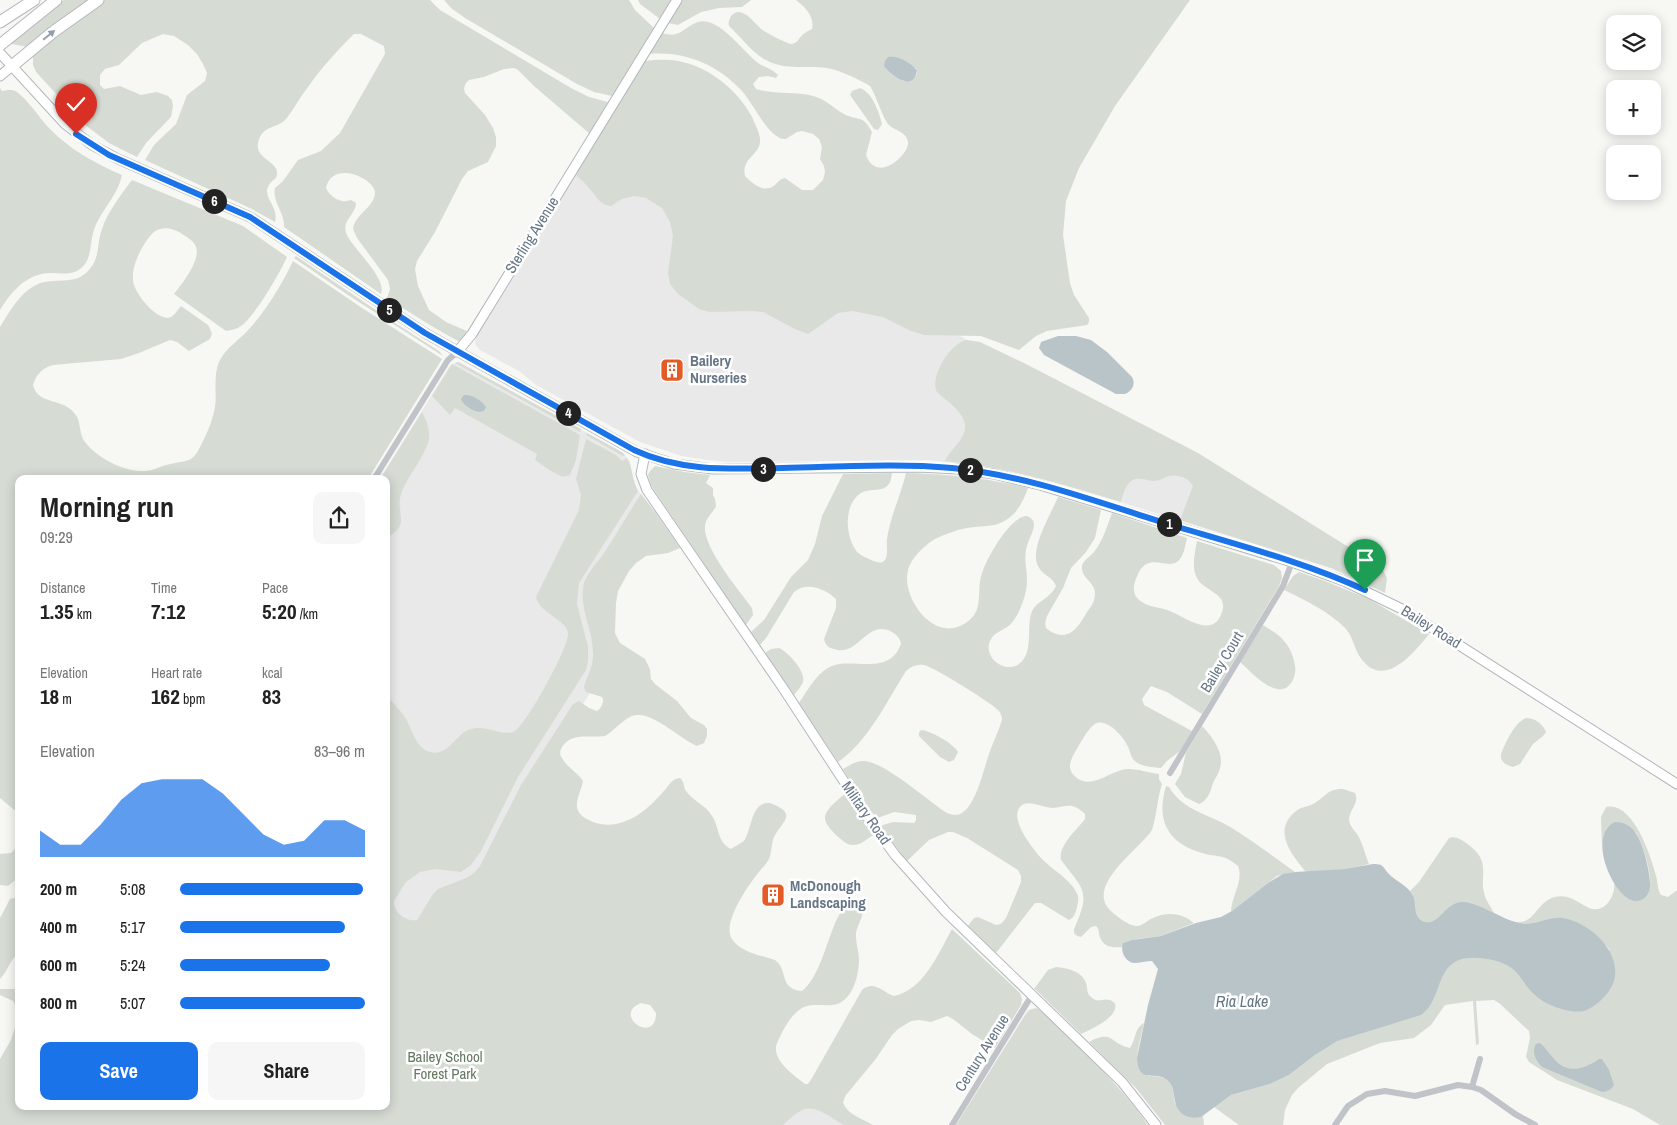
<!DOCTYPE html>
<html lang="en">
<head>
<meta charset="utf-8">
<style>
  body { margin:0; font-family:"Archivo Narrow",sans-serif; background:#f6f6f6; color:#222; height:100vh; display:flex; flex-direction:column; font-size:19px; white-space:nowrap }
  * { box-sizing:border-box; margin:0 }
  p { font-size:16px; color:#767676 }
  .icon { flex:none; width:28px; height:28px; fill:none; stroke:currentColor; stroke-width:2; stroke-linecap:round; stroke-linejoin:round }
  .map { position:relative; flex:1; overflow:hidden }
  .drawer { position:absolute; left:15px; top:475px; width:375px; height:635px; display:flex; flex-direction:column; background:#fff; border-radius:10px; box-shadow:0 2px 12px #0003 }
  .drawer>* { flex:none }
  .tools { position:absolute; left:1606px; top:15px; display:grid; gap:10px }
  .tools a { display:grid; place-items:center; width:55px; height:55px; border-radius:10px; background:#fff; box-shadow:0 2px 12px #0003; font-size:25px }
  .pin { position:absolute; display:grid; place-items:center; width:42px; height:42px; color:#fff; margin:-51px -21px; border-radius:50% 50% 50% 0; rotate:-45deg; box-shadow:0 0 5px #0007 }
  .pin .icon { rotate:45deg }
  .km { position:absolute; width:25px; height:25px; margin:-12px; border-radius:50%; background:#222; color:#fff; font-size:14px; line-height:25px; text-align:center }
  .round { display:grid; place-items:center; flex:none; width:52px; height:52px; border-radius:10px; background:#f6f6f6 }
  .summary { display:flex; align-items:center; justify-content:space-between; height:85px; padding:0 25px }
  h1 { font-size:28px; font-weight:800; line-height:38px }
  .metrics { display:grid; grid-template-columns:repeat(3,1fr); gap:8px; height:85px; padding:5px 25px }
  .metrics div { display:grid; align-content:center }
  .metrics b { font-size:21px; font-weight:800 }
  .metrics small { font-size:14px; font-weight:400 }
  .metrics p { font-size:14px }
  .chart { height:140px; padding:10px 25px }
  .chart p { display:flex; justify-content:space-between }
  .chart svg { width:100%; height:90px; margin-top:5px; fill:#1a73e8; opacity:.7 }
  .button { display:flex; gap:10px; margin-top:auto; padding:10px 25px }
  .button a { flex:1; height:58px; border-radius:10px; background:#1a73e8; color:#fff; font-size:20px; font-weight:800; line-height:58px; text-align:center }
  .button a+a { background:#f6f6f6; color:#222 }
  ul { padding:0 25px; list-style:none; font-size:16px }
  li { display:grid; grid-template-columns:80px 60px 1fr; align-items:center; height:38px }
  li i { height:12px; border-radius:6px; background:#1a73e8 }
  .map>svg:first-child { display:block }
  .built { fill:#e8e9e8 }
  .green { fill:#d6dcd4; fill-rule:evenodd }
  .water { fill:#b9c4c9 }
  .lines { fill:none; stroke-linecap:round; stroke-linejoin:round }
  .secondary-casing { stroke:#b3b8bd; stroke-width:11 }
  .highway-casing { stroke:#b4b7bb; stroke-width:13 }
  .street { stroke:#c0c4c9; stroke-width:6 }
  .secondary { stroke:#fff; stroke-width:9 }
  .highway { stroke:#fff; stroke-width:11 }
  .oneway { fill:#949faa }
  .route-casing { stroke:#fff; stroke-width:10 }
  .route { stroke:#1a73e8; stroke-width:6 }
  .labels { text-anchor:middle; stroke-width:5; stroke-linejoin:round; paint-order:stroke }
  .street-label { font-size:15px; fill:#667686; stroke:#fff }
  .poi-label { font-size:15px; font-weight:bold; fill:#667686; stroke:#fff; text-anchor:start }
  .park-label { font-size:15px; fill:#657861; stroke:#fff }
  .water-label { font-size:16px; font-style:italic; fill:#627781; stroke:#fff }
</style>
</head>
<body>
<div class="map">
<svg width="1677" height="1125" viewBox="0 0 1677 1125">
  <rect width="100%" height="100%" fill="#f7f7f4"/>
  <path class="built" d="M609 119 1304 548 1331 568 1114 500 1033 476 990 467 927 460 729 462 707 460 682 456 640 442 536 385 519 371 480 350 475 344 476 337 595 141Z
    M459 362 623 453 630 462 633 481 637 489 648 503 609 587 603 672 414 977 386 960V479H380L449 367 452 364Z
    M788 1089 846 1125H766Z"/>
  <path class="green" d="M64 0H90L28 47 12 44 10 42Z
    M104 0H430L440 10 571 88 589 97 608 102 590 134 534 86 518 70 514 68 504 69 484 77 469 80 466 83 464 88 465 93 485 115 493 128 496 137V146L488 162 468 171 462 179 435 232 417 261 415 269 418 286 429 310 446 322 469 332 462 340 458 341 433 327 387 298 390 289 388 280 357 238 353 229C355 214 374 208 375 193 375 178 332 159 326 188 330 197 341 204 351 200L356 203C356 215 340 221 347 235 354 250 387 278 381 294L284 227C285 213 272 202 275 188L283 181 298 160 321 151 340 133 385 54 384 46 361 34H354C338 50 321 68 308 87 300 97 294 109 286 119 278 129 262 124 258 143 255 161 283 161 276 178 254 194 280 203 275 222L252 209 145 160 154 145 176 124 187 95 205 81 207 73 203 64 197 54 188 45 174 36 163 34 142 43 119 65 105 69 100 75V85L104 89 120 86 141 95 157 92 168 96 172 100 173 106 171 117 146 143 137 157 109 143 84 124 36 72 33 65V56L36 51 72 21Z
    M444 0H629L635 10 654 28 612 96 594 92 577 84 465 18 451 8Z
    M638 0H672L660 19 640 4Z
    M682 0H751L742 7 719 8 701 12 678 25 668 23Z
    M796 0H1190L1115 106 1079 168 1066 201 1063 235 1070 283 1074 295 1089 318V322L1087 325 1047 331 1036 336 1019 350 981 336 924 335 911 331 883 317 852 311 838 313 808 334 795 329 763 312 751 311 709 312 699 309 678 294 670 284 668 273 673 236 670 222 662 208 646 198 634 196 622 199 611 206C600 205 596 196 589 188 585 183 579 178 574 173L644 61C656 60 667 59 678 61 708 66 738 90 752 117 755 124 761 135 760 142 759 155 741 159 745 176 753 184 764 194 775 185 779 181 780 179 785 178L802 190H813L823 180 825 172 824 166 820 159 822 147 819 139 813 134 802 131 797 132 786 139C768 140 753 101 740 89 716 64 684 51 649 54L662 33C681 39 683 27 698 22 719 16 743 52 758 63 764 67 772 69 778 75L776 78 768 76 759 77 753 84 756 89C775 95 794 91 813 96 826 99 833 108 844 114 857 121 863 114 872 132L866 155C877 185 910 154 908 142 906 131 895 131 889 125 883 119 876 95 870 86 858 79 842 71 827 68 807 65 785 71 766 60 751 52 741 37 729 26 728 22 729 19 732 15 743 4 756 26 764 31 772 36 781 40 790 44 799 44 798 37 805 33 807 31 810 30 812 29 815 17 805 7 796 0ZM890 57 917 69V74L912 80 903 81 886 68 885 61Z
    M0 88 2 91C8 90 12 89 17 92 29 101 38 116 48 127 69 149 94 163 122 175 118 196 100 211 94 230 89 245 93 262 77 271 69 275 58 273 50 273 26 274 12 291 0 310Z
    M860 88C873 93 879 112 882 124L878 130 874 129 850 95 852 91Z
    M132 180 243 226 287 257C280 273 255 316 241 326 237 329 232 330 226 331L174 294C182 284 201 260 196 247 194 241 187 237 182 234 176 230 168 227 160 229 152 231 146 241 142 248 137 257 132 269 133 280 133 292 158 323 171 317 175 315 178 309 181 306L208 325 212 333 210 339 189 351 177 342 170 340 139 353 121 359 53 365C42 368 36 375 33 385 38 407 66 396 77 417 81 425 79 434 85 442 97 458 124 472 145 471 152 471 159 467 166 465 191 459 192 465 204 439 209 429 213 418 215 407 217 392 213 376 219 362 226 347 240 340 250 328 265 312 284 281 293 261L362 308 442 359 368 479H19V814L0 798V327C10 311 20 292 38 284 55 277 74 286 88 271 101 257 96 245 102 229 107 213 122 193 132 180Z
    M296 256 392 321 439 351 443 356 348 295 294 258Z
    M967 340 980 342 1024 363 1198 453 1382 568 1387 578 1385 593 1331 568 1180 520 1193 486C1189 478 1178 474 1169 476 1164 477 1160 481 1154 481 1147 481 1138 476 1131 481 1125 486 1123 495 1121 502 1063 484 1006 467 945 461 949 452 956 447 961 439 975 418 950 404 937 392 929 377 951 342 967 340Z
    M458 362 581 429 580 432 455 363Z
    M452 364 580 435 576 460 570 475 563 477 551 471 535 460 537 454 455 408 450 415 432 396Z
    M422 412C426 420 430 428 429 438 428 452 407 477 401 494 395 514 412 525 386 538V479H380Z
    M587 433 620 451 625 455 623 456 586 435Z
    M586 439 616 455 622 461 627 458C633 468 632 480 638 491L579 583 577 604 588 647V661L586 670 518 777 481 851 471 865 461 872 435 869 420 872 406 882 394 901C393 912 406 922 417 920L433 894 438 889 466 878 474 873 480 866 521 785 573 704 579 701 589 708 597 711C601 709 605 701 602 697L586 692 584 688C586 677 593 668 593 656 594 632 580 611 583 588 584 576 597 563 604 553 617 533 628 514 641 494L655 512 680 548 668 553 646 556 636 563 629 571 618 591 616 603 615 633 620 643 645 659 650 669 651 679 655 684 677 701 691 718 704 725 707 729V736L704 743 697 746C679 739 649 707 630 717 620 722 614 731 605 736 590 738 571 732 562 747 560 751 559 754 562 758 567 767 577 772 583 781 582 789 576 798 577 807 578 815 586 819 593 822 621 832 646 812 663 792 668 787 672 778 680 778 685 782 683 787 686 791 693 801 706 805 712 816 720 827 716 841 731 849L744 841C752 829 751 801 770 803 799 814 782 821 774 837 771 844 772 852 769 859 765 866 759 871 755 877 746 889 722 924 732 939 741 953 761 955 775 960 789 970 778 989 802 991 819 978 827 941 836 921 840 914 842 906 849 902H855L862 908C865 918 855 926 856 937 856 944 859 952 859 960 859 976 852 1004 832 1005 822 1006 811 1003 802 1008 790 1015 781 1033 776 1046 774 1062 794 1075 805 1084H808L812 1078 862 990C874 980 882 992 894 996 924 990 939 952 952 929L1020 993 1022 999 1021 1005 995 1048 972 1034 953 1019 947 1016 931 1022 919 1020 911 1021 898 1029 892 1035 875 1060 846 1095 843 1102C846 1114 863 1119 873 1125 864 1125 854 1125 845 1125 841 1124 835 1120 831 1117 807 1103 803 1107 783 1125H0V1059L11 1040 17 1021 18 1011 13 1001 0 995V989H19V1106H386V696C393 702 399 709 404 716 413 729 414 747 430 752 447 757 455 736 468 730 485 723 499 736 513 732 525 728 570 645 568 633 566 619 539 613 536 597L579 510 581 495 576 479ZM641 1003 650 1005 656 1013C656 1046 611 1015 641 1003Z
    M655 466 684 472 710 475 706 483 713 488V495L715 499 716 506C713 513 706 517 705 526 702 546 740 592 752 608L753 615 746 625 652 487 648 475 650 471Z
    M892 473C891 479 891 483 886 487 879 492 869 488 861 493 844 504 845 533 855 549 857 553 862 556 867 558 871 560 880 565 884 561 889 557 886 545 887 539 890 517 901 495 906 473 948 474 987 478 1028 488 1022 505 1013 521 994 525 985 527 976 526 967 528 956 530 945 534 935 539 925 545 911 558 908 570 901 596 931 639 960 626 987 614 975 593 982 573 987 558 1010 516 1027 516 1031 518 1034 520 1034 524 1034 533 1027 541 1026 550 1024 560 1027 570 1027 580 1027 593 1021 610 1014 620 1008 630 996 630 991 639 979 660 1017 683 1027 652 1031 639 1027 624 1032 611 1037 601 1051 598 1056 586 1053 577 1042 575 1038 566 1029 549 1051 514 1058 497L1101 510 1095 538 1086 552 1071 568 1063 588 1047 616 1045 623 1046 628C1066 644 1077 630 1087 612 1091 607 1095 601 1095 594 1096 583 1081 578 1082 567 1082 561 1090 557 1094 552 1103 541 1107 526 1112 513L1187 538C1185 546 1184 557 1177 562 1165 569 1150 553 1139 572 1137 577 1133 584 1134 590 1134 595 1137 599 1142 602 1149 607 1159 607 1167 610 1183 615 1213 641 1222 612 1229 593 1203 591 1197 578 1191 567 1195 553 1197 541L1274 565 1281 571 1282 578 1279 586 1202 714 1167 692 1151 686 1142 699 1144 705 1192 731 1180 751 1167 761 1161 768C1152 767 1143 767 1136 762 1130 758 1131 751 1127 745 1123 736 1106 717 1095 724 1088 728 1080 744 1075 752 1072 758 1067 766 1072 773 1088 795 1112 768 1129 769 1139 769 1149 773 1159 774V779L1162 784C1157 799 1157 815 1152 830 1139 850 1084 886 1111 911 1116 916 1130 927 1138 926 1143 925 1147 921 1151 919 1166 911 1182 913 1194 923L1161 936 1137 939 1123 943 1122 947C1113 948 1103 947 1100 937 1098 932 1100 930 1096 926L1091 927 1081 937 1077 936 1074 933V929C1091 891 1084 890 1061 860 1058 845 1077 830 1085 819V814C1082 811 1077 807 1072 806 1066 805 1059 808 1053 808 1043 808 1027 798 1020 807 1009 820 1034 850 1043 860 1054 871 1073 881 1078 896 1079 901 1077 907 1076 911 1074 916 1073 918 1069 920L1041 903H1035L996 953 968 926 974 918 978 917 996 925 1001 924 1006 918 1021 882V876L1018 870 967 838 953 832H948L929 840 907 861 880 826 893 822 914 823 916 820V815L894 812 875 819 843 769C849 766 856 760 864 761 885 762 928 801 947 813 952 815 957 816 962 813 976 804 983 772 988 757 992 744 998 733 1002 720 1002 716 1001 713 998 710 990 702 934 667 924 665 918 664 911 666 906 671 887 701 868 742 838 762L799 703C808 690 817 672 832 666 853 657 889 677 901 644 900 638 897 635 892 632 889 630 885 629 880 629 863 631 854 656 834 649 828 648 825 644 824 639L836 608V599C826 589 806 581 794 592L766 638 760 645 751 632 764 620 791 577 808 560 815 544 822 516 843 474Z
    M1299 572 1325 581 1369 599 1429 634C1413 654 1383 691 1360 657 1354 648 1353 637 1346 629 1330 612 1305 600 1284 590L1293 576Z
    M1263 625C1270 630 1279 634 1284 641 1290 647 1294 658 1295 666 1297 676 1290 692 1277 689 1263 686 1250 671 1240 662Z
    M779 648C788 652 806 671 803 682 801 687 797 691 794 695L765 653 771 649Z
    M1526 718C1535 718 1543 724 1546 732L1543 736 1533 744 1520 764 1513 767C1506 765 1500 762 1501 754 1506 742 1514 723 1526 718Z
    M1202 726C1211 735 1225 753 1220 768 1219 774 1214 779 1212 786 1210 793 1207 801 1199 804L1185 797 1175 784 1181 774 1186 753Z
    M921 730C931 731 953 743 958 752L954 760 949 762 940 757 919 736V733Z
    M1166 786 1169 787C1183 811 1209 814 1232 828 1253 841 1274 857 1295 872L1277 876 1231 912C1231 897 1244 881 1238 866 1223 853 1218 858 1202 853 1167 843 1156 820 1166 786Z
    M1343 789 1355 793C1360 803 1349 810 1349 820 1350 826 1354 830 1357 834 1363 843 1365 855 1369 864L1348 869 1306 872C1292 855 1272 831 1295 812 1300 807 1307 807 1313 804 1326 797 1326 789 1343 789Z
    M845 794 873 835C867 839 860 846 852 845 844 845 824 825 825 818 825 809 839 799 845 794Z
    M1606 807C1633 801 1651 856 1656 876 1658 882 1657 889 1661 895L1668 897 1677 890V1125H1660L1633 1109 1557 1080 1529 1062 1526 1057 1530 1038 1529 1031 1499 1003 1494 1000 1476 1001 1479 1044 1476 1045 1473 1001 1445 1005 1431 1025 1414 1038 1380 1043 1327 1064 1298 1088 1292 1095 1285 1110 1283 1125H1239L1214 1107 1231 1095 1270 1084 1289 1075 1315 1055 1413 896 1410 891 1419 882 1449 838C1456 836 1460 839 1466 843 1498 865 1472 879 1490 906 1492 909 1494 914 1497 916 1501 919 1507 920 1511 921 1535 928 1535 902 1555 897 1578 891 1589 921 1607 904 1612 898 1615 891 1614 883L1627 898 1648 894C1655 879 1643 846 1636 832L1604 834 1602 847 1601 817ZM1555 918C1578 919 1595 933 1610 950Z
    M19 845V877L8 886 0 885V854L11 853Z
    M13 898 19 899V953C11 957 8 971 0 979V918L10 899Z
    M1056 967C1067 968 1082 971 1086 983 1088 988 1086 993 1091 997 1098 1004 1102 998 1109 1000 1111 1000 1114 1002 1115 1004 1119 1017 1090 1030 1081 1034L1036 990 1034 989 1048 970Z
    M1036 1008 1040 1010C1078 1046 1118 1082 1148 1125H956L1025 1015 1029 1010Z
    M1144 1023C1142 1034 1135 1055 1138 1065 1142 1084 1163 1069 1171 1085 1174 1090 1174 1098 1175 1104L1201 1117 1203 1115 1204 1125H1165L1135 1087 1089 1042C1113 1029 1110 1044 1130 1048 1136 1040 1134 1028 1144 1023Z"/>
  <path class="water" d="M888 57C899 55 910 63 917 70 914 93 892 76 884 66L885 61Z
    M1058 336H1076L1091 340 1107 352 1132 377C1136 384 1132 391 1125 394H1116L1044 355 1039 348 1041 342Z
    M464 395C471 394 482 400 486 407L484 411C477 414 464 407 461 399Z
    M1615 822C1623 822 1630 825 1635 832 1643 842 1651 875 1650 887 1650 893 1645 900 1638 901 1617 905 1584 837 1615 822Z
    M1373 864C1376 864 1378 864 1381 865 1384 867 1386 871 1388 873 1395 881 1409 886 1413 896 1417 905 1412 918 1425 922 1439 926 1446 901 1463 902 1480 903 1501 919 1519 923 1534 927 1548 916 1563 918 1592 923 1626 956 1612 986 1607 996 1594 1008 1584 1011 1570 1014 1545 1005 1535 995 1525 987 1521 974 1510 967 1498 959 1473 955 1459 960 1439 968 1440 992 1429 1007 1427 1010 1424 1012 1421 1015L1337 1041 1315 1055 1289 1075 1270 1084 1231 1095 1201 1117C1195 1118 1191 1118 1186 1116 1170 1108 1178 1093 1169 1082 1158 1068 1138 1087 1137 1058L1148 1005 1158 969 1152 961C1146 961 1140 963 1134 963 1125 962 1120 951 1123 943L1132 940 1161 936 1196 923 1221 917 1232 911 1268 883 1283 874 1295 872 1345 869Z
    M1540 1043C1546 1048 1550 1055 1556 1061 1569 1074 1585 1069 1599 1059H1602L1609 1070 1614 1085C1612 1089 1607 1092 1602 1092L1542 1067C1536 1061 1531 1052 1536 1044Z"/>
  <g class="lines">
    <g class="secondary-casing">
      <path id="secondary" d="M0 53 65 124 92 145 118 159 250 217 425 333 637 452 674 464 713 469 919 467 957 469 994 474 1040 485 1292 562 1344 581 1404 610 1677 784
        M0 76 12 66
        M457 352 472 334 677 0
        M645 454 641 474 647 490 783 688 866 815 895 855 946 912 1122 1082 1156 1125"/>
    </g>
    <g class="highway-casing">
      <path id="highway" d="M0 22 34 0
        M0 45 56 0
        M12 66 53 32 98 0"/>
    </g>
    <path class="street" d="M374 479 448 360 457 352
      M1170 773 1283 586 1292 562
      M1472 1087 1480 1059
      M952 1125 1032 995
      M1335 1125 1348 1106 1367 1094 1385 1091 1415 1096 1458 1085 1472 1087 1481 1090 1515 1114 1535 1125"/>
    <use href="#secondary" class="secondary"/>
    <use href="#highway" class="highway"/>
  </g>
  <defs><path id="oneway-solid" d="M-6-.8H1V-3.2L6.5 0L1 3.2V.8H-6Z" transform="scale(1.25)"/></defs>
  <use class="oneway" href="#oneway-solid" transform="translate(49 35) rotate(-39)"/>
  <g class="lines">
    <g class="route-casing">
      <path id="route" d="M76 134 109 155 250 217 425 333 634 450C681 472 731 469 782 468 839 467 896 463 952 468 1026 475 1097 502 1168 524 1234 544 1302 561 1365 590"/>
    </g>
    <use href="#route" class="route"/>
  </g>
  <defs>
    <g id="building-square" transform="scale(1.25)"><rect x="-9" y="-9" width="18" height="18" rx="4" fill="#e35c28" stroke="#fff"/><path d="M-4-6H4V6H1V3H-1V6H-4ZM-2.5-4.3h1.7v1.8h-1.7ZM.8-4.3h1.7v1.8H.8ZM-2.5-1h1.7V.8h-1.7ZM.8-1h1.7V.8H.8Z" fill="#fff"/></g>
  </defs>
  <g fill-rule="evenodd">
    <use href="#building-square" x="672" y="370"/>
    <use href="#building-square" x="773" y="895"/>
  </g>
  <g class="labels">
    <g class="street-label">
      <text transform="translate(532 235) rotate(-58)" y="5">Sterling Avenue</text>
      <text transform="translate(1431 627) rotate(32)" y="5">Bailey Road</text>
      <text transform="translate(1222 662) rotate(-59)" y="5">Bailey Court</text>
      <text transform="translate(866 813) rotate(55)" y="5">Military Road</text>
      <text transform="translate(982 1053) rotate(-58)" y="5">Century Avenue</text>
    </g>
    <g class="poi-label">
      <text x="690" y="366">Bailery<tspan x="690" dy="17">Nurseries</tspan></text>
      <text x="790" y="891">McDonough<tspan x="790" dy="17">Landscaping</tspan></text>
    </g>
    <g class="park-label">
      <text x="445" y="1062">Bailey School<tspan x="445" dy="17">Forest Park</tspan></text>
    </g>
    <g class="water-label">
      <text x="1242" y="1007">Ria Lake</text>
    </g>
  </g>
</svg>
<div class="tools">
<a><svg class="icon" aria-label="layers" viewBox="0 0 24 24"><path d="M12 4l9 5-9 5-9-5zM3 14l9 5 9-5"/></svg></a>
<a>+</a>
<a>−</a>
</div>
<div class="pin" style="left:1365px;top:590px;background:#1e9e55"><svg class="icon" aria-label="arrive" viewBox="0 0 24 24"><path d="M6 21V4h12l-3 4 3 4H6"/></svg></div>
<div class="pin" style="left:76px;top:134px;background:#d93025"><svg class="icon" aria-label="check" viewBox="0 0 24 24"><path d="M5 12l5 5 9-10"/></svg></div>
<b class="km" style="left:1169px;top:524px">1</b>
<b class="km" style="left:970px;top:470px">2</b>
<b class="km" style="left:763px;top:469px">3</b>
<b class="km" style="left:568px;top:413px">4</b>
<b class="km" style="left:389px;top:310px">5</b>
<b class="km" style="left:214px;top:201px">6</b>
<section class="drawer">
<div class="summary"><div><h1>Morning run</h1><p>09:29</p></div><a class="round"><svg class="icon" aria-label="share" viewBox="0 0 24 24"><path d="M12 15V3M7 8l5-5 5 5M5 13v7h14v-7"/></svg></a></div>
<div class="metrics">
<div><p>Distance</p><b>1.35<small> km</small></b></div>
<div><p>Time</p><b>7:12</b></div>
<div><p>Pace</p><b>5:20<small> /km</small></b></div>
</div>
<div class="metrics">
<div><p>Elevation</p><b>18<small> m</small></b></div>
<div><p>Heart rate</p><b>162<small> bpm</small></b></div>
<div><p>kcal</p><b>83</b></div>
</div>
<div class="chart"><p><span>Elevation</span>83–96 m</p>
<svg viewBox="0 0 160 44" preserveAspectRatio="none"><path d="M0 44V31L10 38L20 38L30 28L40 16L50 8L60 6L70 6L80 6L90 13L100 23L110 33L120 38L130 36L140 26L150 26L160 31V44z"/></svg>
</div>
<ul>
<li><b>200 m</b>5:08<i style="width:99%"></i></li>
<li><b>400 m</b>5:17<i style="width:89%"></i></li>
<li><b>600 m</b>5:24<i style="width:81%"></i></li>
<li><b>800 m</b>5:07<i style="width:100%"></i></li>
</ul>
<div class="button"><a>Save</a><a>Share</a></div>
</section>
</div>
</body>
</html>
